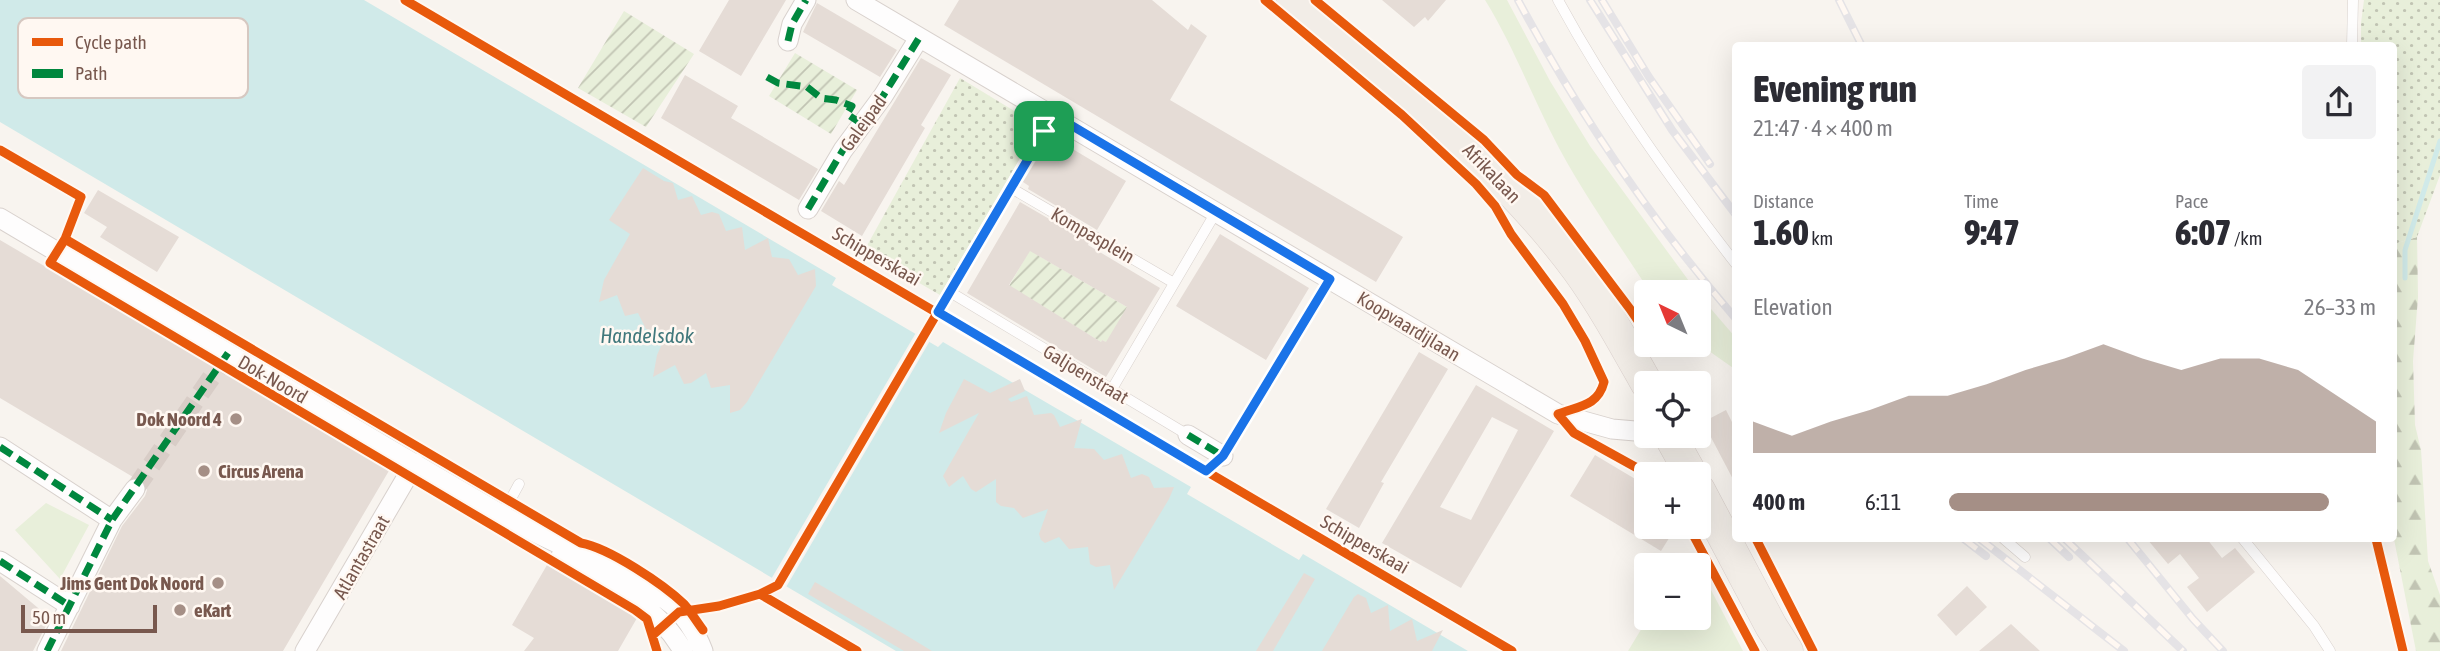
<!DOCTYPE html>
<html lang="en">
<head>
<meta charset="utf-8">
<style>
  body { margin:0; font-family:"Asap Condensed",sans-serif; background:#f2f2f3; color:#2b2b33; height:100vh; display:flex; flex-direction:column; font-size:26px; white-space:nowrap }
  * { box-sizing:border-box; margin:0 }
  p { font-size:23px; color:#7c7c81 }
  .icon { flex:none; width:38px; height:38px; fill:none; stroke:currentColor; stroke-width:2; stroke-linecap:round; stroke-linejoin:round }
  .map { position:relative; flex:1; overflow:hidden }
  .sheet { position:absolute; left:1732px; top:42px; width:665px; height:500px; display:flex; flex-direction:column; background:#fff; border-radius:7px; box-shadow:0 7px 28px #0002 }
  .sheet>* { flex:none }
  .needle { width:46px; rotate:317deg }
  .buttons { position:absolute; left:1634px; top:280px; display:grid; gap:14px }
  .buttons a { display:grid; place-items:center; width:77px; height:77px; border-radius:7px; background:#fff; box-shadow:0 7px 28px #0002; font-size:35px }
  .scale { position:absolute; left:21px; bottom:18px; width:136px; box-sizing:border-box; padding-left:7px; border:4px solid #78584e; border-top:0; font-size:19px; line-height:24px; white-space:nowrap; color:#78584e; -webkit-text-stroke:5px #fff8f2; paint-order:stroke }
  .pin { position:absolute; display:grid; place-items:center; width:60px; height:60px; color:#fff; margin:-30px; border-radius:14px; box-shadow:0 4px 10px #0006 }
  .round { display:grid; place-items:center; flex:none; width:74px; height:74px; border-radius:7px; background:#f2f2f3 }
  .overview { display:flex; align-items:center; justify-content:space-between; height:119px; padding:0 21px }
  h1 { font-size:38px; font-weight:800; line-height:52px }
  .stats { display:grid; grid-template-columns:repeat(3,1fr); gap:10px; height:119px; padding:7px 21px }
  .stats div { display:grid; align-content:center }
  .stats b { font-size:35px; font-weight:800 }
  .stats small { font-size:19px; font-weight:400 }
  .stats p { font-size:19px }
  .chart { height:196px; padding:14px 21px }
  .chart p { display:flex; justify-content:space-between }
  .chart svg { width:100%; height:126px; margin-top:7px; fill:#a58f86; opacity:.7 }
  ul { padding:0 21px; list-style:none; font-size:23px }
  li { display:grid; grid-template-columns:112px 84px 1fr; align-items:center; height:52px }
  li i { height:18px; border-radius:9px; background:#a58f86 }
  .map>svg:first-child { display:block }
  .grass { fill:#e8efda }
  .forest { fill:url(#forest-firs) }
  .park { fill:url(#park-dots) }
  .garden { fill:url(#garden-furrows) }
  .water { fill:#d0eae9 }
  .pier { fill:#f8f4ef }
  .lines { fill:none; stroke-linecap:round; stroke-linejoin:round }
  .stream { stroke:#d0eae9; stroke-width:5 }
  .building { fill:#e5dcd6; fill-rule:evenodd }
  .street-tunnel { stroke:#d8cdc7; stroke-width:19; stroke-dasharray:19 10; stroke-linecap:butt }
  .lane-casing { stroke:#d8d1cd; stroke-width:11 }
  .street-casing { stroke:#d8d1cd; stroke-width:21 }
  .primary-casing { stroke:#dad0cc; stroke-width:33 }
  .lane { stroke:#fefdfd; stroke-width:10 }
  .street { stroke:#fefdfd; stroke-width:19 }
  .primary { stroke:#f2ede7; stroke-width:32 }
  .rail-casing { stroke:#e5e3e6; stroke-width:8 }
  .rail { stroke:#fff8f2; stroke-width:5; stroke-dasharray:16; stroke-linecap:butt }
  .quiet { stroke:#00873e; stroke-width:7; stroke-dasharray:14 7; stroke-linecap:butt }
  .cycleway-casing { stroke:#fff8f2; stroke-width:13 }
  .cycleway { stroke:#e8590c; stroke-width:9 }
  .route-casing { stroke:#fff; stroke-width:14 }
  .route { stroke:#1a73e8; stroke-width:9 }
  .poi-dot { fill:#a58f86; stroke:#fff8f2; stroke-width:2.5 }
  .labels { text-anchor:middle; stroke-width:5; stroke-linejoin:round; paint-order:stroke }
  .street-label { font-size:19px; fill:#78584e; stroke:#fff8f2 }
  .poi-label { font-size:19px; font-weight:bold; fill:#78584e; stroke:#fff8f2; text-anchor:end }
  .water-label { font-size:21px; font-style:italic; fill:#41787c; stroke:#fff8f2 }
  .key { fill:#fff8f2; stroke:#d6c8c1; stroke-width:2 }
  .key-label { font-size:19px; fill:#78584e }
</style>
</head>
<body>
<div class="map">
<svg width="2440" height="651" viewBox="0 0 2440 651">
  <defs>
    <pattern id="forest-firs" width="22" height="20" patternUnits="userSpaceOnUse" patternTransform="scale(1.75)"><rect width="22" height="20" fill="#e8efda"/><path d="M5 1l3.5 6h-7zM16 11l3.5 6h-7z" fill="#c1c4b3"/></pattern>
    <pattern id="park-dots" width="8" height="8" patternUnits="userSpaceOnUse" patternTransform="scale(1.75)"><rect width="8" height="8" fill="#e8efda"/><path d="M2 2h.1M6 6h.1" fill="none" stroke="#c1c4b3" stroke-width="1.8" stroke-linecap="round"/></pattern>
    <pattern id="garden-furrows" width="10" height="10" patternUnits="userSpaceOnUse" patternTransform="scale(1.75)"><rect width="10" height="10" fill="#e8efda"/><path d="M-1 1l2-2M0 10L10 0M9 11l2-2" fill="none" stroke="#c1c4b3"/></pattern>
  </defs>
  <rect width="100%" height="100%" fill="#f8f4ef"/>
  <path class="grass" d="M1485 0H1507L1550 81 1590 146 1697 292H1650C1619 244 1586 198 1559 148 1533 99 1514 47 1485 0Z
    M1699 295 1736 338V370L1699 344Z
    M46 503 89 525 60 579 15 530Z
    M1699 567 1743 651H1628L1648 618H1699Z"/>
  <path class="forest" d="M2417 237 2418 297 2413 361 2415 425 2421 450 2428 561 2440 595V651H2416L2394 539V244Z"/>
  <path class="park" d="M2364 0H2440V175L2417 237 2394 244V46L2361 45V23Z
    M960 78 1039 126 940 295 864 251Z"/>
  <path class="garden" d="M624 11 694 54 646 127 578 88Z
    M795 53 857 90 831 134 769 96Z
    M1042 229 1039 256 1127 307 1116 348 1102 340 1101 342 1009 286Z"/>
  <path class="water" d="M0 0H364L836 278 832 285 938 347 943 342 1191 487 1187 494 1299 560 1303 554 1468 651H896L0 122Z"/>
  <path class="pier" d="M917 331 931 339 785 589 770 581Z"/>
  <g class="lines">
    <path class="stream" d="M2405 278V250L2440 141"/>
  </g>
  <path class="building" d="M729 0H786L741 76 699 51Z
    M959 0H1152L1188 30 1191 24 1207 36 1170 100 1403 237 1376 282 944 25Z
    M1382 0H1446L1428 21 1425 17 1414 27Z
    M817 3 897 50 880 77 803 32Z
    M921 58 951 75 921 125 925 128 862 236 821 211 839 181 844 185Z
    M685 75 738 106 731 118 818 169 799 200 661 118Z
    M1051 136 1126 181 1097 230 1028 189 1029 186 1023 182Z
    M643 168 664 181 673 183 678 200 692 196 701 215 712 212 719 214 726 231 742 227 745 250 768 238 772 257 789 259 798 275 815 269 816 286 747 402 740 410 730 413V385L711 388 706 373 691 383 684 384 675 365 653 377 657 355 666 335 646 329 638 313 625 316 617 295 599 302 604 280 630 234 609 220Z
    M98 190 179 237 157 272 100 237 107 227 84 213Z
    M1020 202 1089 242 1088 245 1160 288 1106 377 967 293ZM1030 251 1127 307 1106 342 1102 340 1101 342 1009 285Z
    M1220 234 1309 288 1266 360 1176 306Z
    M0 240 390 469 283 651H61L122 526 145 496 147 490 142 479 133 477 0 398Z
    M1419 352 1448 369 1381 482 1384 483 1359 528 1326 509Z
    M964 379 990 393 1020 379 1025 391 1008 399 1011 402 1027 396 1034 415 1051 413 1054 415 1060 427 1082 419 1074 448 1094 449 1104 460 1122 454 1131 478 1142 474 1149 477 1154 488 1174 487 1169 499 1114 590 1110 565 1096 567 1090 564 1088 547 1069 549 1059 537 1045 543 1041 540 1039 534 1048 509 1023 518 1014 508 1001 506 996 502V479L976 492 971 489 963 476 949 487 943 476 979 413 939 433 946 413Z
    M1476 385 1554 431 1461 588 1382 543ZM1492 417 1518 430 1471 520 1440 507Z
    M1726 410 1736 430V485L1703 422Z
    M1595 455 1647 486V527H1676L1661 551 1570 496Z
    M2147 539H2207L2222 558 2235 548 2255 572 2207 612 2187 587 2199 578 2180 554 2168 564Z
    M547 565 637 618 618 651H524L534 638 512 625Z
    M1304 573 1315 579 1273 651H1256Z
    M0 576 50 618 33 651H0Z
    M815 582 909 637 932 651H904L808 594Z
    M1967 586 1987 607 1956 636 1937 615Z
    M1358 594 1366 598 1371 613 1388 605 1390 631 1412 619 1417 641 1443 630 1432 651H1322L1354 597Z
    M2011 624 2040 651H1979Z"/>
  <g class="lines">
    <path class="street-tunnel" d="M135 489 228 353"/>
    <g class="lane-casing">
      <path id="lane" d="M1558 0C1609 94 1671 180 1736 264
        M2352 46 2353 0
        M1011 188 1174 283
        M950 292 1188 435
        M1112 389 1216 212
        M502 515 519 484
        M2004 539 2025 557
        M2243 539 2314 626 2330 651
        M2376 539 2403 651"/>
    </g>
    <g class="street-casing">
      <path id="street" d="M856 0 1558 414 1612 429 1647 432
        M788 41 792 24 806 0
        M808 209 843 150 883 96 919 38
        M0 218C167 317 334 417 502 515 556 546 615 565 666 600 683 612 696 632 703 651
        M1188 435 1223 456
        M0 447 112 520
        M561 556C605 581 658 605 683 651
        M0 561 70 606
        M47 651 112 520 135 489
        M305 651 415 463"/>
    </g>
    <g class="primary-casing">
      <path id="primary" d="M1293 0C1394 84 1500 164 1578 270 1604 306 1625 345 1647 384
        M1670 436 1691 474
        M1699 490 1771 626 1787 651"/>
    </g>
    <use href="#lane" class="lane"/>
    <use href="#street" class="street"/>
    <use href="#primary" class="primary"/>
    <g class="rail-casing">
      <path id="rail" d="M1518 0C1579 114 1652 221 1736 319
        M1590 0 1672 130 1736 215
        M1602 0 1649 77 1710 164
        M1839 0 1862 46
        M1964 539 1986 556
        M1980 539 2124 651
        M2050 539 2069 557
        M2065 539 2183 651
        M2128 539 2193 619 2223 651"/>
    </g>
    <use href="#rail" class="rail"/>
    <path class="quiet" d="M788 41 792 24 806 0
      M767 77 778 83 807 87 821 98 836 100 852 106 847 114 862 124
      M808 209 843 150 883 96 919 38
      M1188 435 1223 456
      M0 447 112 520
      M0 561 70 606
      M47 651 112 520 228 353"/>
    <g class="cycleway-casing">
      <path id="cycleway" d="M405 0 1512 651
        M1265 0 1402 115 1476 184 1495 206 1511 234 1563 304 1585 341 1604 382C1598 406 1579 406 1558 414L1574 433 1648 474
        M1315 0 1484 140 1517 175 1544 195 1630 309 1647 334
        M0 150 81 197 65 239 50 263 635 610 647 619 657 651
        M65 239 581 543C609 548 663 584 684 604 691 612 697 622 703 630
        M1206 471 1223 456 1330 279
        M1689 527 1755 651
        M1756 539 1813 651
        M2376 539 2403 651
        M760 594 857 651
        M653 635 679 612 719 606 760 594 778 585 1053 115"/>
    </g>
    <use href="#cycleway" class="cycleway"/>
  </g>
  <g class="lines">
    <g class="route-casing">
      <path id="route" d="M1054 115 1330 279 1223 456 1206 471 938 312Z"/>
    </g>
    <use href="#route" class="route"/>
  </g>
  <g class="poi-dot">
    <circle cx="236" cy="419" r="7"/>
    <circle cx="204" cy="471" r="7"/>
    <circle cx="218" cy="583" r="7"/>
    <circle cx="180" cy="610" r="7"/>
  </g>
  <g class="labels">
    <g class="street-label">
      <text transform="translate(863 123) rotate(-54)" y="7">Galeipad</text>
      <text transform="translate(1492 173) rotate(46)" y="7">Afrikalaan</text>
      <text transform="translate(1093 235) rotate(30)" y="7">Kompasplein</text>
      <text transform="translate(877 256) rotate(30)" y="7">Schipperskaai</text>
      <text transform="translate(1409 326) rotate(31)" y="7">Koopvaardijlaan</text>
      <text transform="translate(1086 374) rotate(31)" y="7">Galjoenstraat</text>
      <text transform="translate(273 379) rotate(30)" y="7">Dok-Noord</text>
      <text transform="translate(1365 544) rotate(30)" y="7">Schipperskaai</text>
      <text transform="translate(361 557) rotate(-60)" y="7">Atlantastraat</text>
    </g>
    <g class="poi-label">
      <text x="222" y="426">Dok Noord 4</text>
      <text x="218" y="478" text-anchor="start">Circus Arena</text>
      <text x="204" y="590">Jims Gent Dok Noord</text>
      <text x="194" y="617" text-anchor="start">eKart</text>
    </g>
    <g class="water-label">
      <text x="647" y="343">Handelsdok</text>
    </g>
  </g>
  <rect x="18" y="18" width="230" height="80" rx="10" class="key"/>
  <rect x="32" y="38" width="31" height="8" fill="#e8590c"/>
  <rect x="32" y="69" width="31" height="9" fill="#00873e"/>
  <g class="key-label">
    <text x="75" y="49">Cycle path</text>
    <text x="75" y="80">Path</text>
  </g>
</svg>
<div class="buttons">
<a><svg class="needle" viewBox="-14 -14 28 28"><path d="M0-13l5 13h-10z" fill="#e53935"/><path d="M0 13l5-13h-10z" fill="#7c7c81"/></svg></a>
<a><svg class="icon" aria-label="locate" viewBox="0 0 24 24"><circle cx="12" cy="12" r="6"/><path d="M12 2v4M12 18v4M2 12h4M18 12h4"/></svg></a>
<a>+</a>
<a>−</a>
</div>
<div class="scale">50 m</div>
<div class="pin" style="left:1044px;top:131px;background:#1e9e55"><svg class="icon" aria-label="arrive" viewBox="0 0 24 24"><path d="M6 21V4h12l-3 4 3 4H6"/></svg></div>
<section class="sheet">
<div class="overview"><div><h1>Evening run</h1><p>21:47 · 4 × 400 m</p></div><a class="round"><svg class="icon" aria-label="share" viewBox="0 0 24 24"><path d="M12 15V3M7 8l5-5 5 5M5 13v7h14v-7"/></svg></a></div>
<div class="stats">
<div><p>Distance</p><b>1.60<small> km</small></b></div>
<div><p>Time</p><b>9:47</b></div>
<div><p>Pace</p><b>6:07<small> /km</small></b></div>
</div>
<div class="chart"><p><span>Elevation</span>26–33 m</p>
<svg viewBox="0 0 160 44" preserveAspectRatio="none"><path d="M0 44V33L10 38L20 33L30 29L40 24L50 24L60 20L70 15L80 11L90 6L100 11L110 15L120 11L130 11L140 15L150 24L160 33V44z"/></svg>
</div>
<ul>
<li><b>400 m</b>6:11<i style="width:89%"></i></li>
</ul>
</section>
</div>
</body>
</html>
